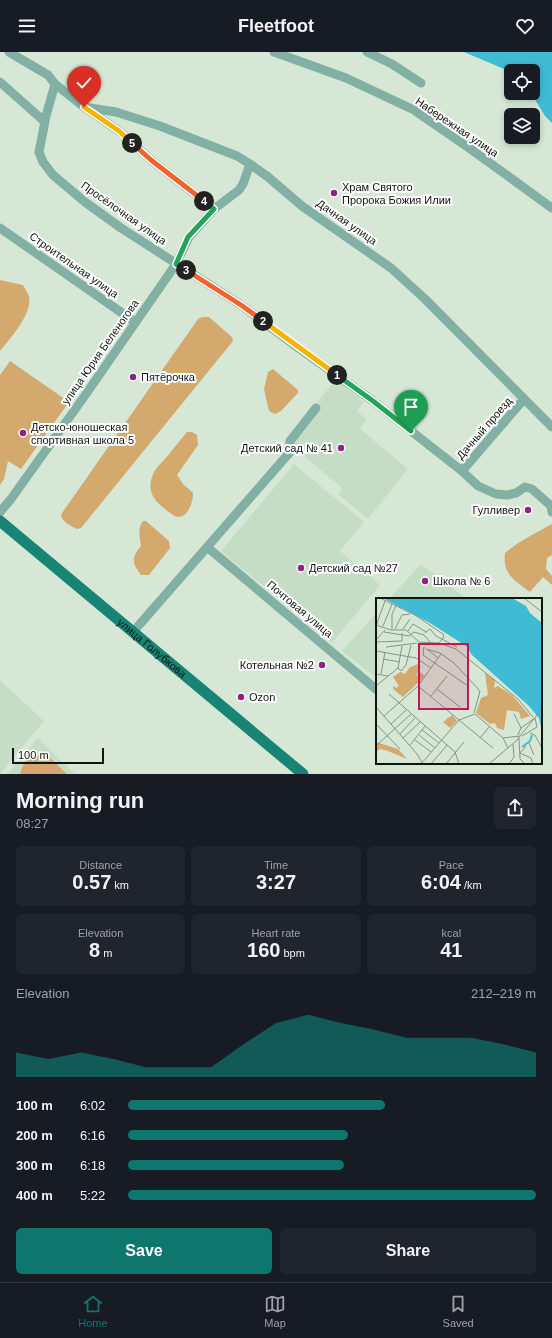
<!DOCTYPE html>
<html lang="en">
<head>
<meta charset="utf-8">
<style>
  body { margin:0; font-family:Arial,sans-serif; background:#20242c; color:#f1f3f6; height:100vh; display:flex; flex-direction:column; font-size:15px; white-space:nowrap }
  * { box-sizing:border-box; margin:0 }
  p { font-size:13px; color:#9ea1a6 }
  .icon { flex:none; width:22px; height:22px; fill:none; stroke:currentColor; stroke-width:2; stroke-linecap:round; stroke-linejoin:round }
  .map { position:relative; height:722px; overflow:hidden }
  .drawer { display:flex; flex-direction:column; background:#171b24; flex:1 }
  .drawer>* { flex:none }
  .buttons { position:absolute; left:504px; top:12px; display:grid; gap:8px }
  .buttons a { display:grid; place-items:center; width:36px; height:36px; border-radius:6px; background:#171b24; box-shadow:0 2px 6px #0003; font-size:20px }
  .scale { position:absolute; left:12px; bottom:10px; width:92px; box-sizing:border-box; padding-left:4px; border:2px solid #0e150e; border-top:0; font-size:11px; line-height:14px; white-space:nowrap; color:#0e150e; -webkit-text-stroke:3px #fff; paint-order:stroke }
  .pin { position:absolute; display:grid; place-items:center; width:34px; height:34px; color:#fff; margin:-41px -17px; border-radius:50% 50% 50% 0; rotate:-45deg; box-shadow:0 0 4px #0007 }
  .pin .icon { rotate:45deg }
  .km { position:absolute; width:20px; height:20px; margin:-10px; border-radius:50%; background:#222; color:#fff; font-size:11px; line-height:20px; text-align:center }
  .round { display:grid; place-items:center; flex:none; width:42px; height:42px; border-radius:6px; background:#20242c }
  .summary { display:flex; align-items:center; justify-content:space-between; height:68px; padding:0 16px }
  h1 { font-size:22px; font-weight:700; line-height:30px }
  .figures { display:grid; grid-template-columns:repeat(3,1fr); gap:6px; height:68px; padding:4px 16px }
  .figures div { display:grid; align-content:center; border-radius:6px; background:#20242c; text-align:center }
  .figures b { font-size:20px; font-weight:700 }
  .figures small { font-size:11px; font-weight:400 }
  .figures p { font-size:11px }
  .chart { height:112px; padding:8px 16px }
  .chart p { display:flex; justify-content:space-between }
  .chart svg { width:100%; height:72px; margin-top:4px; fill:#0f766e; opacity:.7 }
  .button { display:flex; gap:8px; margin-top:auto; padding:8px 16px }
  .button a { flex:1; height:46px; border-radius:6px; background:#0f766e; color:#fff; font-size:16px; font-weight:700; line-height:46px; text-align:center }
  .button a+a { background:#20242c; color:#f1f3f6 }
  ul { padding:0 16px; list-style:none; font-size:13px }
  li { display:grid; grid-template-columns:64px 48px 1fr; align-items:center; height:30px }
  li i { height:10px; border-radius:5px; background:#0f766e }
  header { display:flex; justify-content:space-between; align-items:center; height:52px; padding:0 16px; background:#171b24; font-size:18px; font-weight:700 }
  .menu { display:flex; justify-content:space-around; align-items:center; height:56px; border-top:1px solid #363941; background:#171b24; font-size:11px; color:#9ea1a6 }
  .menu a { display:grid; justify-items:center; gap:2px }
  .menu .on { color:#0f766e }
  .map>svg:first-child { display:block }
  .built { fill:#c6ddc5 }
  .green { fill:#d4a96d }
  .water { fill:#3fbbd4 }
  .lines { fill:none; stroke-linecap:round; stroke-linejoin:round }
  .minor { stroke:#83b0a5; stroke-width:9 }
  .major { stroke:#188473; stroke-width:11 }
  .split-1-casing { stroke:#fff; stroke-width:8 }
  .split-2-casing { stroke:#fff; stroke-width:8 }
  .split-3-casing { stroke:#fff; stroke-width:8 }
  .split-4-casing { stroke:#fff; stroke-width:8 }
  .split-5-casing { stroke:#fff; stroke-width:8 }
  .split-6-casing { stroke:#fff; stroke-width:8 }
  .split-1 { stroke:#22a559; stroke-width:5 }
  .split-2 { stroke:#f5b400; stroke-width:5 }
  .split-3 { stroke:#f0652b; stroke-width:5 }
  .split-4 { stroke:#22a559; stroke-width:5 }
  .split-5 { stroke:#f0652b; stroke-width:5 }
  .split-6 { stroke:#f5b400; stroke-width:5 }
  .poi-dot { fill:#8e2387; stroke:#fff; stroke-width:1.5 }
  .labels { text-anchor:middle; stroke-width:4; stroke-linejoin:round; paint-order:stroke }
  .street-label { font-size:11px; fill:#0e150e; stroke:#fff }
  .poi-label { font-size:11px; fill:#0e150e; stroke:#fff; text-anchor:start }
  .inset-river { fill:none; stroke:#3fbbd4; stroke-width:2 }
  .inset-road { fill:none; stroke:#869485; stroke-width:1 }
  .view { fill:#c2185b; fill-opacity:0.15; stroke:#c2185b; stroke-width:2 }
  .inset-edge { fill:none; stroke:#0e150e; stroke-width:2 }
</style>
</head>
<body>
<header><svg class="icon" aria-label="menu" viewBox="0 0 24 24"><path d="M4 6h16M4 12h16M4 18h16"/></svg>Fleetfoot<svg class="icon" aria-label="heart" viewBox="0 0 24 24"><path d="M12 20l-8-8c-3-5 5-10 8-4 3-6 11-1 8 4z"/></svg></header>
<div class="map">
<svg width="552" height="722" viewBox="0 0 552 722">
  <rect width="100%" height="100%" fill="#d6e8d5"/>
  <path class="built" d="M336 328 364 350 357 359 367 368 360 377 408 417 368 467 338 442 342 436 303 403 293 389 319 359 318 349Z
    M294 412 364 470 340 499 380 533 332 591 221 499Z
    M421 512 467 547H389Z
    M377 560V626L342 599Z
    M0 628 44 669 0 722Z
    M38 686 75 722H7Z"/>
  <path class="green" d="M0 228 23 233C25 237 28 241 29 244 33 261 10 287 0 299Z
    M202 265H209L232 285 233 289 81 476 77 477C72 475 63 470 61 464L62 461 198 267Z
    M10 309 69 350 21 417 8 409 4 427 0 433V323Z
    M273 317 298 338V341L281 359 275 362 269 359 264 337 268 320Z
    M187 380H192L197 383 198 393 177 423 183 432 193 441C193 449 189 465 178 465 173 464 169 460 165 457 152 447 146 437 154 420 156 416 160 412 164 408 172 399 179 389 187 380Z
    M143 469H146L169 489 170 496 149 523H141C132 511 131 506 141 494 140 485 137 477 143 469Z
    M552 472V503L547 506 546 517 552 524V533L543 525 530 540C515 529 502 522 505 501 519 489 536 481 552 472Z
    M39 703 48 704 67 722H20L23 713 29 705Z"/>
  <path class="water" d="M464 0H552V71L545 64 531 41H533V19H511V20Z"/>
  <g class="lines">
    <path class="minor" d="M9 0 48 23 55 32 84 55 119 79 151 108 214 157
      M274 0 346 26 414 58 472 98 552 156
      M367 0 392 12 421 31
      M0 30 45 70
      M55 32 46 64 39 100 43 110 53 123 85 150 121 176 241 253 293 292 373 349 462 419 478 434 496 442 507 443 516 441 525 435 532 437 551 454 552 460
      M84 55 116 60 160 74 237 104 250 112 268 125 302 154 391 216 425 247 552 375
      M0 176 135 270
      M462 419 524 347
      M0 460 11 447 86 342 176 212 189 185 214 157 239 138 243 132 250 112
      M207 495 377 638
      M133 580 290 400V389L316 356"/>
    <path class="major" id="s1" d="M0 469 303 722"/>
  </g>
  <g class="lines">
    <g class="split-1-casing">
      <path id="split-1" d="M337 323 373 349 411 379"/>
    </g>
    <g class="split-2-casing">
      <path id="split-2" d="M263 269 337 323"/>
    </g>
    <g class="split-3-casing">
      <path id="split-3" d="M186 218 241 253 263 269"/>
    </g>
    <g class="split-4-casing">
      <path id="split-4" d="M186 218 176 212 188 185 214 157 204 149"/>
    </g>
    <g class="split-5-casing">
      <path id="split-5" d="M132 91 151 108 204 149"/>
    </g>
    <g class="split-6-casing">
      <path id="split-6" d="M84 55 119 79 132 91"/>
    </g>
    <use href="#split-1" class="split-1"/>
    <use href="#split-2" class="split-2"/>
    <use href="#split-3" class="split-3"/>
    <use href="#split-4" class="split-4"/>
    <use href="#split-5" class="split-5"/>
    <use href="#split-6" class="split-6"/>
  </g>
  <g class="poi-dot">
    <circle cx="334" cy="141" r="4"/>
    <circle cx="133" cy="325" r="4"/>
    <circle cx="23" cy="381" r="4"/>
    <circle cx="341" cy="396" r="4"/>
    <circle cx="528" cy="458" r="4"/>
    <circle cx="301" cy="516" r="4"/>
    <circle cx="425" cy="529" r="4"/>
    <circle cx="322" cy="613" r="4"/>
    <circle cx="241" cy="645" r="4"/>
  </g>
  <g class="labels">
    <g class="street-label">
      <text transform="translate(457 75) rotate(34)" y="4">Набережная улица</text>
      <text transform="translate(124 161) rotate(35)" y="4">Просёлочная улица</text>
      <text transform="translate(347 170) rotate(35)" y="4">Дачная улица</text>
      <text transform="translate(74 213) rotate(35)" y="4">Строительная улица</text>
      <text transform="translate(100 300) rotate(-55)" y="4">улица Юрия Беленогова</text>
      <text transform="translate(484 376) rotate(-49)" y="4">Дачный проезд</text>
      <text transform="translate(300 557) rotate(40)" y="4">Почтовая улица</text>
      <text dy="4" stroke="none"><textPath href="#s1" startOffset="198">улица Голубкова</textPath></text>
    </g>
    <g class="poi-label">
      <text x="342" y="139">Храм Святого<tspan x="342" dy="13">Пророка Божия Илии</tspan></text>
      <text x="141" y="329">Пятёрочка</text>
      <text x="31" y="379">Детско-юношеская<tspan x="31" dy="13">спортивная школа 5</tspan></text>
      <text x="333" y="400" text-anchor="end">Детский сад № 41</text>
      <text x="520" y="462" text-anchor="end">Гулливер</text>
      <text x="309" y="520">Детский сад №27</text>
      <text x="433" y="533">Школа № 6</text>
      <text x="314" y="617" text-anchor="end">Котельная №2</text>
      <text x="249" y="649">Ozon</text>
    </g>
  </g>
  <g transform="translate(376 546)">
    <rect width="166" height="166" fill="#d6e8d5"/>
    <path d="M42 66 45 69 39 79 44 74 49 78 27 99 17 91V88L20 90 23 88 17 79 24 74 29 76 34 69ZM109 75 119 82 118 90 122 88 136 97 154 118 145 121 143 114 131 112 128 132 121 130 119 125 114 126 100 115 105 100 112 97ZM76 117 81 123 74 130 67 124ZM0 144 22 151 31 161 12 153 4 151 0 154Z" fill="#d4a96d"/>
    <path d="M7 0H136L150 8 154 15 166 25V134L163 120 152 107 96 57 90 48 54 25Z" fill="#3fbbd4"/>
    <path class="inset-river" d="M122 0 123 18 166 65M146 149 154 143 156 137"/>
    <path class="inset-road" d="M4 0 39 17 67 36 68 39 63 45M148 0 166 14M0 27 15 32H30L43 44 63 45 80 51 142 101 157 119M0 28 9 3M7 28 16 6M16 31V16L20 8M19 31 26 17 34 16M27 31 34 21M32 33 37 26 50 34M8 34 33 38 38 34 48 37 54 44M49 35 54 31 60 38 81 49M0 42 9 32M0 44 26 43V35M10 49 41 45M48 49 47 57 92 88M50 51 64 55 78 65 104 93 98 115M52 52 62 60M0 53 40 60 55 70M7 61 24 64M22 70 25 73 30 67 35 47M0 76 12 78M5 76 9 54M0 88 22 70 26 48M42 88 65 56M61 91 84 109M13 96 79 154 83 166M55 98 71 78M0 109 41 156 47 166M138 116 145 130M8 118 42 88 83 122 99 116 127 140 132 150M0 126 24 151M15 126 30 112M46 132 63 145M154 135 159 137 166 150M24 136 39 120M43 137 59 150M142 137 145 130 159 120 161 129 146 138M27 140 44 124M104 140 114 128M127 140 144 138M143 140 144 161 149 166M39 142 55 154M153 145 158 157M1 147 35 116M34 147 49 128M150 148 144 155 155 160 157 166M45 166 83 122 117 150M55 166 71 147M70 166 88 144M113 166 140 143 166 111M133 166 138 159 137 146"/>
    <path class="view" d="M43 46H92V111H43Z"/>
    <rect width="166" height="166" class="inset-edge"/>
  </g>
</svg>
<div class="buttons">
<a><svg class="icon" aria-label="locate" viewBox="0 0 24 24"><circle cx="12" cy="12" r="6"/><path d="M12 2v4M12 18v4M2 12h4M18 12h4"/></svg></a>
<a><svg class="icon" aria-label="layers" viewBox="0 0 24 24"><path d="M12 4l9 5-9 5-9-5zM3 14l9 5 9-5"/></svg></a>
</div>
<div class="scale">100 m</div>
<div class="pin" style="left:411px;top:379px;background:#1e9e55"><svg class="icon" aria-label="arrive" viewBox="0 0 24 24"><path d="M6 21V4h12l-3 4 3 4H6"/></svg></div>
<div class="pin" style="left:84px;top:55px;background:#d93025"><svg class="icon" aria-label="check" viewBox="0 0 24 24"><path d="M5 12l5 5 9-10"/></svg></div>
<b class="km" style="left:337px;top:323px">1</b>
<b class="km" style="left:263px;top:269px">2</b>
<b class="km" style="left:186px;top:218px">3</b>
<b class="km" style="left:204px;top:149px">4</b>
<b class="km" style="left:132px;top:91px">5</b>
</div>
<section class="drawer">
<div class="summary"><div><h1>Morning run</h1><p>08:27</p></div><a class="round"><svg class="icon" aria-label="share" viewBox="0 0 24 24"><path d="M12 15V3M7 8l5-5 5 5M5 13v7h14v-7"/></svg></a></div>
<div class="figures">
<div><p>Distance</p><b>0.57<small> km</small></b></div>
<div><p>Time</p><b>3:27</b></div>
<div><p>Pace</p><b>6:04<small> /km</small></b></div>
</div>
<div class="figures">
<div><p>Elevation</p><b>8<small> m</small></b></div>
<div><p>Heart rate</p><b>160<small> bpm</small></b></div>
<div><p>kcal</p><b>41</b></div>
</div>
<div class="chart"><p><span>Elevation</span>212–219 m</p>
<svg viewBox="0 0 160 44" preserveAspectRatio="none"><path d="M0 44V29L10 33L20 29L30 33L40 38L50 38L60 38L70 24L80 11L90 6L100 11L110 15L120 20L130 20L140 20L150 24L160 29V44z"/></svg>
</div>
<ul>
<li><b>100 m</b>6:02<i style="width:63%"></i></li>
<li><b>200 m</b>6:16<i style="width:54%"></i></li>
<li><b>300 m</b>6:18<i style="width:53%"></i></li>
<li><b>400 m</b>5:22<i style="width:100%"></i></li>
</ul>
<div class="button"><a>Save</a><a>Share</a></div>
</section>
<nav class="menu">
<a class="on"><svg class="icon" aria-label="home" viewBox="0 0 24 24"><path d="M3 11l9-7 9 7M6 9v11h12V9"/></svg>Home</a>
<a><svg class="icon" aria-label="map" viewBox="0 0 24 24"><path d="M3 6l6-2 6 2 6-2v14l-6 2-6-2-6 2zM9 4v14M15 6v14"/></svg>Map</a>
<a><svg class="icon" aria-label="saved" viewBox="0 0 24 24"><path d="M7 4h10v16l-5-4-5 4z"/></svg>Saved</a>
</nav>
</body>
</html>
